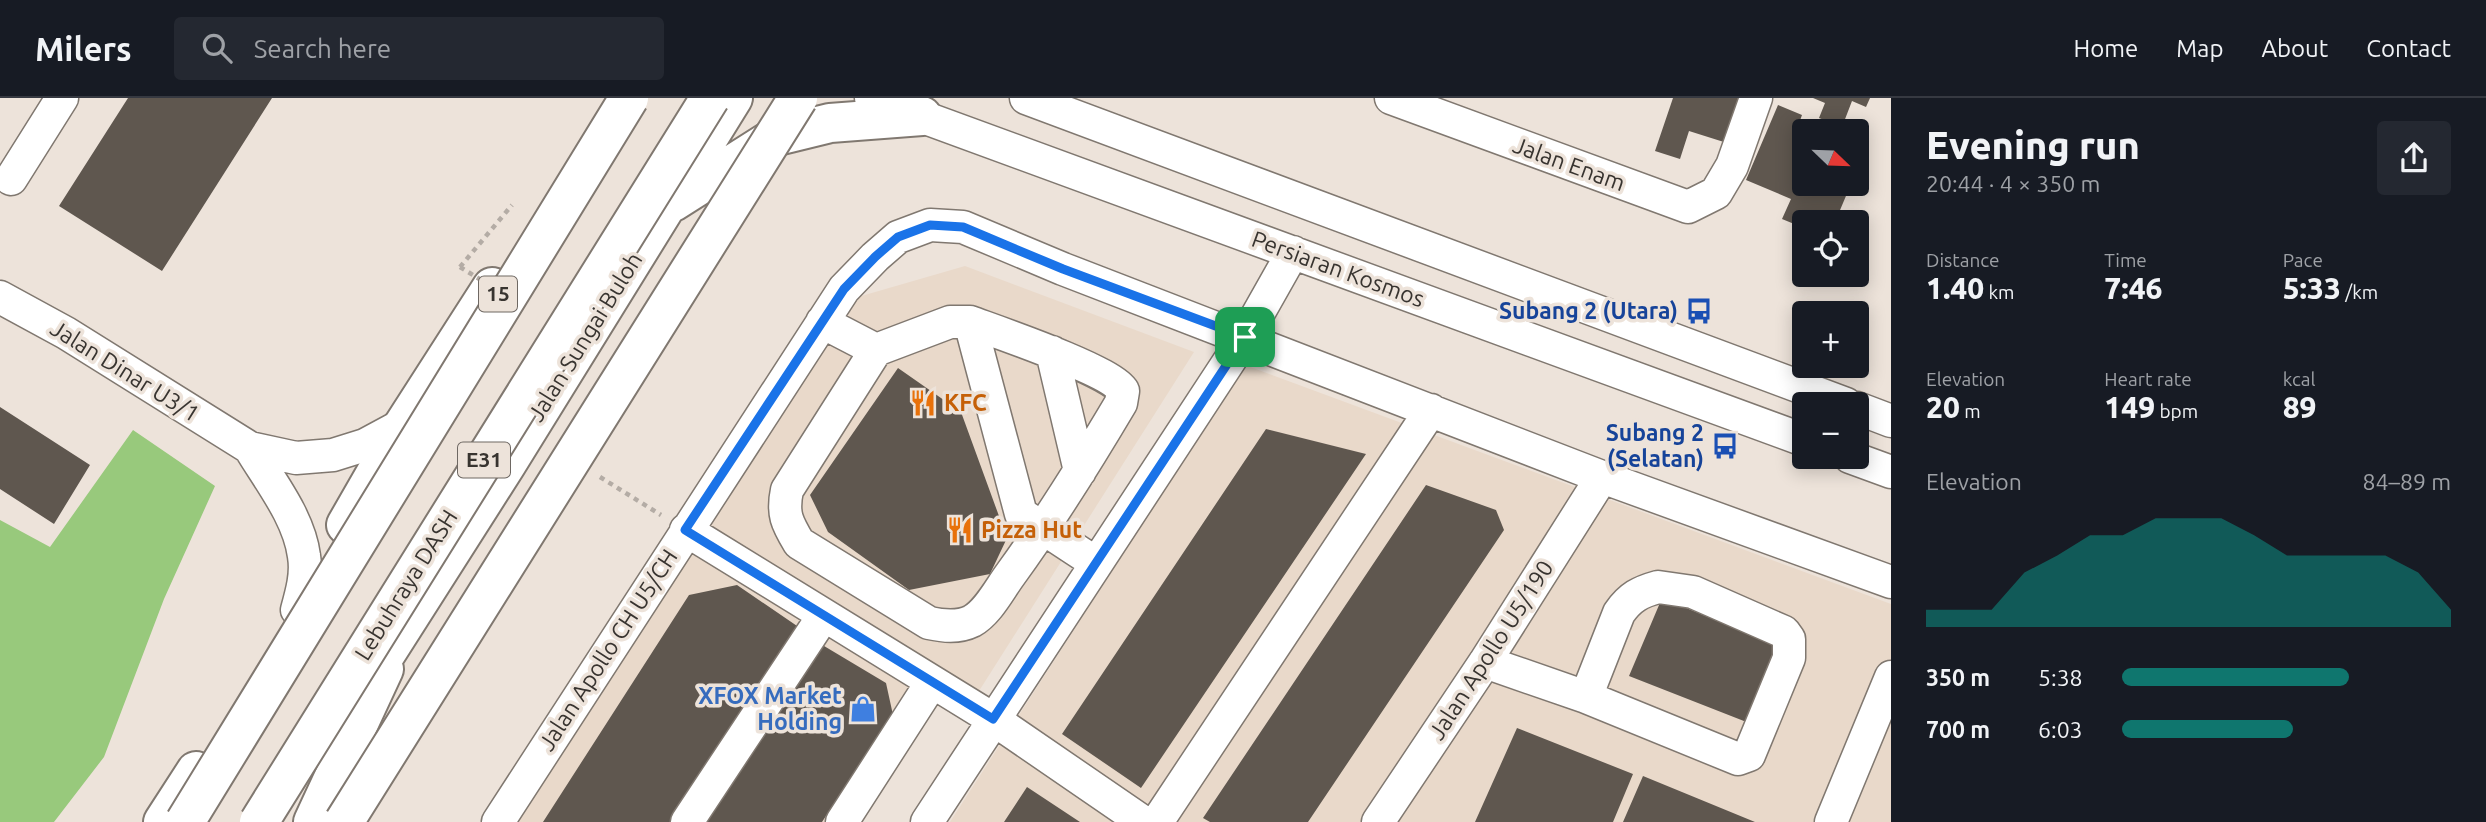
<!DOCTYPE html>
<html lang="en">
<head>
<meta charset="utf-8">
<style>
  body { margin:0; font-family:Ubuntu,sans-serif; background:#242831; color:#f1f3f6; height:100vh; display:flex; flex-direction:column; font-size:26px; white-space:nowrap }
  * { box-sizing:border-box; margin:0 }
  p { font-size:23px; color:#9ea1a6 }
  .icon { flex:none; width:38px; height:38px; fill:none; stroke:currentColor; stroke-width:2; stroke-linecap:round; stroke-linejoin:round }
  .map { position:relative; flex:1; overflow:hidden }
  .panel { display:flex; flex-direction:column; background:#171b24; width:595px }
  .panel>* { flex:none }
  .needle { width:46px; rotate:113deg }
  .tools { position:absolute; left:1792px; top:21px; display:grid; gap:14px }
  .tools a { display:grid; place-items:center; width:77px; height:77px; border-radius:7px; background:#171b24; box-shadow:0 4px 18px #0003; font-size:35px }
  .pin { position:absolute; display:grid; place-items:center; width:60px; height:60px; color:#fff; margin:-30px; border-radius:14px; box-shadow:0 4px 10px #0006 }
  .round { display:grid; place-items:center; flex:none; width:74px; height:74px; border-radius:7px; background:#242831 }
  .summary { display:flex; align-items:center; justify-content:space-between; height:119px; padding:0 35px }
  h1 { font-size:38px; font-weight:800; line-height:52px }
  .figures { display:grid; grid-template-columns:repeat(3,1fr); gap:10px; height:119px; padding:7px 35px }
  .figures div { display:grid; align-content:center }
  .figures b { font-size:30px; font-weight:800 }
  .figures small { font-size:19px; font-weight:400 }
  .figures p { font-size:19px }
  .chart { height:196px; padding:14px 35px }
  .chart p { display:flex; justify-content:space-between }
  .chart svg { width:100%; height:126px; margin-top:7px; fill:#0f766e; opacity:.7 }
  ul { padding:0 35px; list-style:none; font-size:23px }
  li { display:grid; grid-template-columns:112px 84px 1fr; align-items:center; height:52px }
  li i { height:18px; border-radius:9px; background:#0f766e }
  header { display:flex; align-items:center; gap:42px; box-sizing:border-box; height:98px; padding:0 35px; background:#171b24; border-bottom:2px solid #363941 }
  header strong { font-size:33px }
  nav { display:flex; gap:38px; margin-inline-start:auto; font-size:24px }
  .search { width:490px; height:63px; background:#242831; display:flex; align-items:center; gap:18px; box-sizing:border-box; padding:0 24px; border-radius:7px; color:#9ea1a6; font-size:26px }
  main { display:flex; flex:1; min-height:0 }
  .map>svg:first-child { display:block }
  .built { fill:#e9d9ca }
  .green { fill:#98c97c }
  .building { fill:#5f574f }
  .lines { fill:none; stroke-linecap:round; stroke-linejoin:round }
  .minor-casing { stroke:#807870; stroke-width:35 }
  .highway-casing { stroke:#807870; stroke-width:42 }
  .path { stroke:#b4aca5; stroke-width:4.5; stroke-dasharray:5 5; stroke-linecap:butt }
  .minor { stroke:#fff; stroke-width:32 }
  .highway { stroke:#fff; stroke-width:38 }
  .highway-bridge-casing { stroke:#807870; stroke-width:42; stroke-linecap:butt }
  .path-bridge { stroke:#b4aca5; stroke-width:4.5; stroke-dasharray:5 5; stroke-linecap:butt }
  .highway-bridge { stroke:#fff; stroke-width:38 }
  .route-casing { stroke:#fff; stroke-width:14 }
  .route { stroke:#1a73e8; stroke-width:9 }
  .labels { text-anchor:middle; stroke-width:7; stroke-linejoin:round; paint-order:stroke }
  .shield { fill:#ede3da; stroke:#6e6863; stroke-width:2 }
  .shield-label { font-size:21px; font-weight:bold; fill:#383430 }
  .street-label { font-size:23px; fill:#383430; stroke:#ede3da }
  .transit-label { font-size:23px; font-weight:bold; fill:#164399; stroke:#ede3da; text-anchor:end }
  .food-label { font-size:23px; font-weight:bold; fill:#c56008; stroke:#ede3da; text-anchor:start }
  .shop-label { font-size:23px; font-weight:bold; fill:#366cbe; stroke:#ede3da; text-anchor:end }
</style>
</head>
<body>
<header>
<strong>Milers</strong>
<div class="search"><svg class="icon" aria-label="search" viewBox="0 0 24 24"><circle cx="10" cy="10" r="6"/><path d="M15 15l6 6"/></svg>Search here</div>
<nav><a>Home</a><a>Map</a><a>About</a><a>Contact</a></nav>
</header>
<main>
<div class="map">
<svg width="1891" height="724" viewBox="0 0 1891 724">
  <rect width="100%" height="100%" fill="#ede3da"/>
  <path class="built" d="M965 168 1194 254 979 593 932 565 829 724H512L851 201Z
    M1245 267 1891 506V724H950Z"/>
  <path class="green" d="M133 332 215 388 164 501 104 659 54 724H0V422L50 449Z"/>
  <path class="building" d="M128 0H272L162 173 59 108Z
    M1673 0H1742L1727 45 1689 33 1680 61 1655 53Z
    M1813 0H1870L1866 9 1852 3 1842 29 1819 20 1825 5Z
    M1778 7 1802 17 1798 28 1811 33H1804V86H1851L1835 124H1804V130L1782 121 1791 101 1746 82Z
    M898 270 961 314 1007 440 990 476 909 492 828 434 810 397Z
    M0 309 90 367 54 426 0 391Z
    M1266 331 1366 356 1141 690 1062 636Z
    M1426 387 1496 412 1504 432 1308 724H1210L1203 720Z
    M737 487 800 530 673 724H543L689 497Z
    M1662 500 1779 548 1749 625 1629 578Z
    M814 542 886 585 893 617 822 724H694Z
    M1517 630 1633 676 1613 724H1475Z
    M1643 678 1755 724H1623Z
    M1027 689 1080 724H1004Z"/>
  <g class="lines">
    <g class="minor-casing">
      <path id="minor" d="M871 0 1804 342
        M1026 0 1846 306
        M1391 0 1688 109 1716 95 1732 68 1756 0
        M11 81 62 0
        M0 199 66 235 250 350 296 360 333 357 365 347 404 326
        M822 224 876 252
        M970 224H950L876 252 787 392C782 416 787 425 799 445L929 525C943 528 958 530 972 523 988 514 999 492 1010 477 1050 422 1086 364 1121 305L1123 293C1112 273 997 234 970 224L1021 416C1046 432 1071 449 1096 465
        M1052 254 1080 373
        M1857 310 1891 323
        M250 350C269 382 299 419 304 458 307 476 302 494 297 512
        M1850 359 1891 374
        M686 432 993 621 1143 724
        M1658 489 1693 494 1784 534 1789 541V560L1749 657 1738 661 1586 599 1619 515C1630 499 1640 494 1658 489Z
        M1485 564 1586 599
        M498 724 844 191 875 159 898 139 930 127 963 129 1063 171 1602 379 1891 484
        M687 724 824 517
        M842 724 932 584
        M927 724 1245 239 1293 154
        M1157 724 1431 312
        M1378 724 1485 564 1602 379
        M1831 724 1891 579"/>
    </g>
    <g class="highway-casing">
      <path id="highway" d="M673 104 777 38 830 25 922 18
        M346 427 404 326 492 189
        M364 590 506 367 733 0
        M163 724 196 673
        M313 724 384 571"/>
    </g>
    <path class="path" d="M460 169 512 107
      M600 379 661 417"/>
    <use href="#minor" class="minor"/>
    <use href="#highway" class="highway"/>
    <g class="highway-bridge-casing">
      <path id="highway-bridge" d="M185 724 629 0
        M259 724 710 0
        M344 724 798 0"/>
    </g>
    <path class="path-bridge" d="M460 169 481 182"/>
    <use href="#highway-bridge" class="highway-bridge"/>
  </g>
  <g class="lines">
    <g class="route-casing">
      <path id="route" d="M930 127 963 129 1063 171 1245 239 993 621 685 432 844 191 875 159 898 139Z"/>
    </g>
    <use href="#route" class="route"/>
  </g>
  <defs>
    <g id="bus-bare" transform="scale(2.1)"><path d="M-5-6H5V4H4V6H2V4H-2V6H-4V4H-5ZM-3.5-4V0h7V-4ZM-3.5 1.2v1.5H-2V1.2ZM2 1.2v1.5H3.5V1.2Z" fill="#1a4fb4" stroke="#ede3da" stroke-width="2.5" paint-order="stroke"/></g>
    <g id="restaurant-bare" transform="scale(2.1)"><path d="M-5-6h1v4h1v-4h1v4h1v-4h1v5L-1.5 .5V6h-2V.5L-5-1ZM5-6V6H3V1.5H1.5Q1.5-4 5-6Z" fill="#e8710a" stroke="#ede3da" stroke-width="2.5" paint-order="stroke"/></g>
    <g id="shop-bare" transform="scale(2.1)"><path d="M-5-2.5h2.3a2.7 3.5 0 0 1 5.4 0H5L5.5 6h-11ZM-1.5-2.5h3a1.5 2.3 0 0 0-3 0Z" fill="#3f7fe0" stroke="#ede3da" stroke-width="2.5" paint-order="stroke"/></g>
  </defs>
  <g fill-rule="evenodd">
    <use href="#bus-bare" x="1699" y="213"/>
    <use href="#restaurant-bare" x="923" y="305"/>
    <use href="#bus-bare" x="1725" y="348"/>
    <use href="#restaurant-bare" x="960" y="432"/>
    <use href="#shop-bare" x="863" y="611"/>
  </g>
  <g class="labels">
    <g class="shield">
      <rect x="479" y="178.5" width="38" height="35" rx="5"/>
      <rect x="458" y="344.5" width="52" height="35" rx="5"/>
    </g>
    <g class="shield-label">
      <text x="498" y="203">15</text>
      <text x="484" y="369">E31</text>
    </g>
    <g class="street-label">
      <text transform="translate(1569 66) rotate(20)" y="8">Jalan Enam</text>
      <text transform="translate(1338 171) rotate(20)" y="8">Persiaran Kosmos</text>
      <text transform="translate(585 239) rotate(-58)" y="8">Jalan Sungai Buloh</text>
      <text transform="translate(125 273) rotate(32)" y="8">Jalan Dinar U3/1</text>
      <text transform="translate(406 487) rotate(-58)" y="8">Lebuhraya DASH</text>
      <text transform="translate(608 552) rotate(-57)" y="8">Jalan Apollo CH U5/CH</text>
      <text transform="translate(1491 552) rotate(-57)" y="8">Jalan Apollo U5/190</text>
    </g>
    <g class="transit-label">
      <text x="1678" y="221">Subang 2 (Utara)</text>
      <text x="1704" y="343">Subang 2<tspan x="1704" dy="26">(Selatan)</tspan></text>
    </g>
    <g class="food-label">
      <text x="944" y="313">KFC</text>
      <text x="981" y="440">Pizza Hut</text>
    </g>
    <g class="shop-label">
      <text x="842" y="606">XFOX Market<tspan x="842" dy="26">Holding</tspan></text>
    </g>
  </g>
</svg>
<div class="tools">
<a><svg class="needle" viewBox="-14 -14 28 28"><path d="M0-13l5 13h-10z" fill="#e53935"/><path d="M0 13l5-13h-10z" fill="#9ea1a6"/></svg></a>
<a><svg class="icon" aria-label="locate" viewBox="0 0 24 24"><circle cx="12" cy="12" r="6"/><path d="M12 2v4M12 18v4M2 12h4M18 12h4"/></svg></a>
<a>+</a>
<a>−</a>
</div>
<div class="pin" style="left:1245px;top:239px;background:#1e9e55"><svg class="icon" aria-label="arrive" viewBox="0 0 24 24"><path d="M6 21V4h12l-3 4 3 4H6"/></svg></div>
</div>
<section class="panel">
<div class="summary"><div><h1>Evening run</h1><p>20:44 · 4 × 350 m</p></div><a class="round"><svg class="icon" aria-label="share" viewBox="0 0 24 24"><path d="M12 15V3M7 8l5-5 5 5M5 13v7h14v-7"/></svg></a></div>
<div class="figures">
<div><p>Distance</p><b>1.40<small> km</small></b></div>
<div><p>Time</p><b>7:46</b></div>
<div><p>Pace</p><b>5:33<small> /km</small></b></div>
</div>
<div class="figures">
<div><p>Elevation</p><b>20<small> m</small></b></div>
<div><p>Heart rate</p><b>149<small> bpm</small></b></div>
<div><p>kcal</p><b>89</b></div>
</div>
<div class="chart"><p><span>Elevation</span>84–89 m</p>
<svg viewBox="0 0 160 44" preserveAspectRatio="none"><path d="M0 44V38L10 38L20 38L30 25L40 19L50 12L60 12L70 6L80 6L90 6L100 12L110 19L120 19L130 19L140 19L150 25L160 38V44z"/></svg>
</div>
<ul>
<li><b>350 m</b>5:38<i style="width:69%"></i></li>
<li><b>700 m</b>6:03<i style="width:52%"></i></li>
</ul>
</section>
</main>
</body>
</html>
